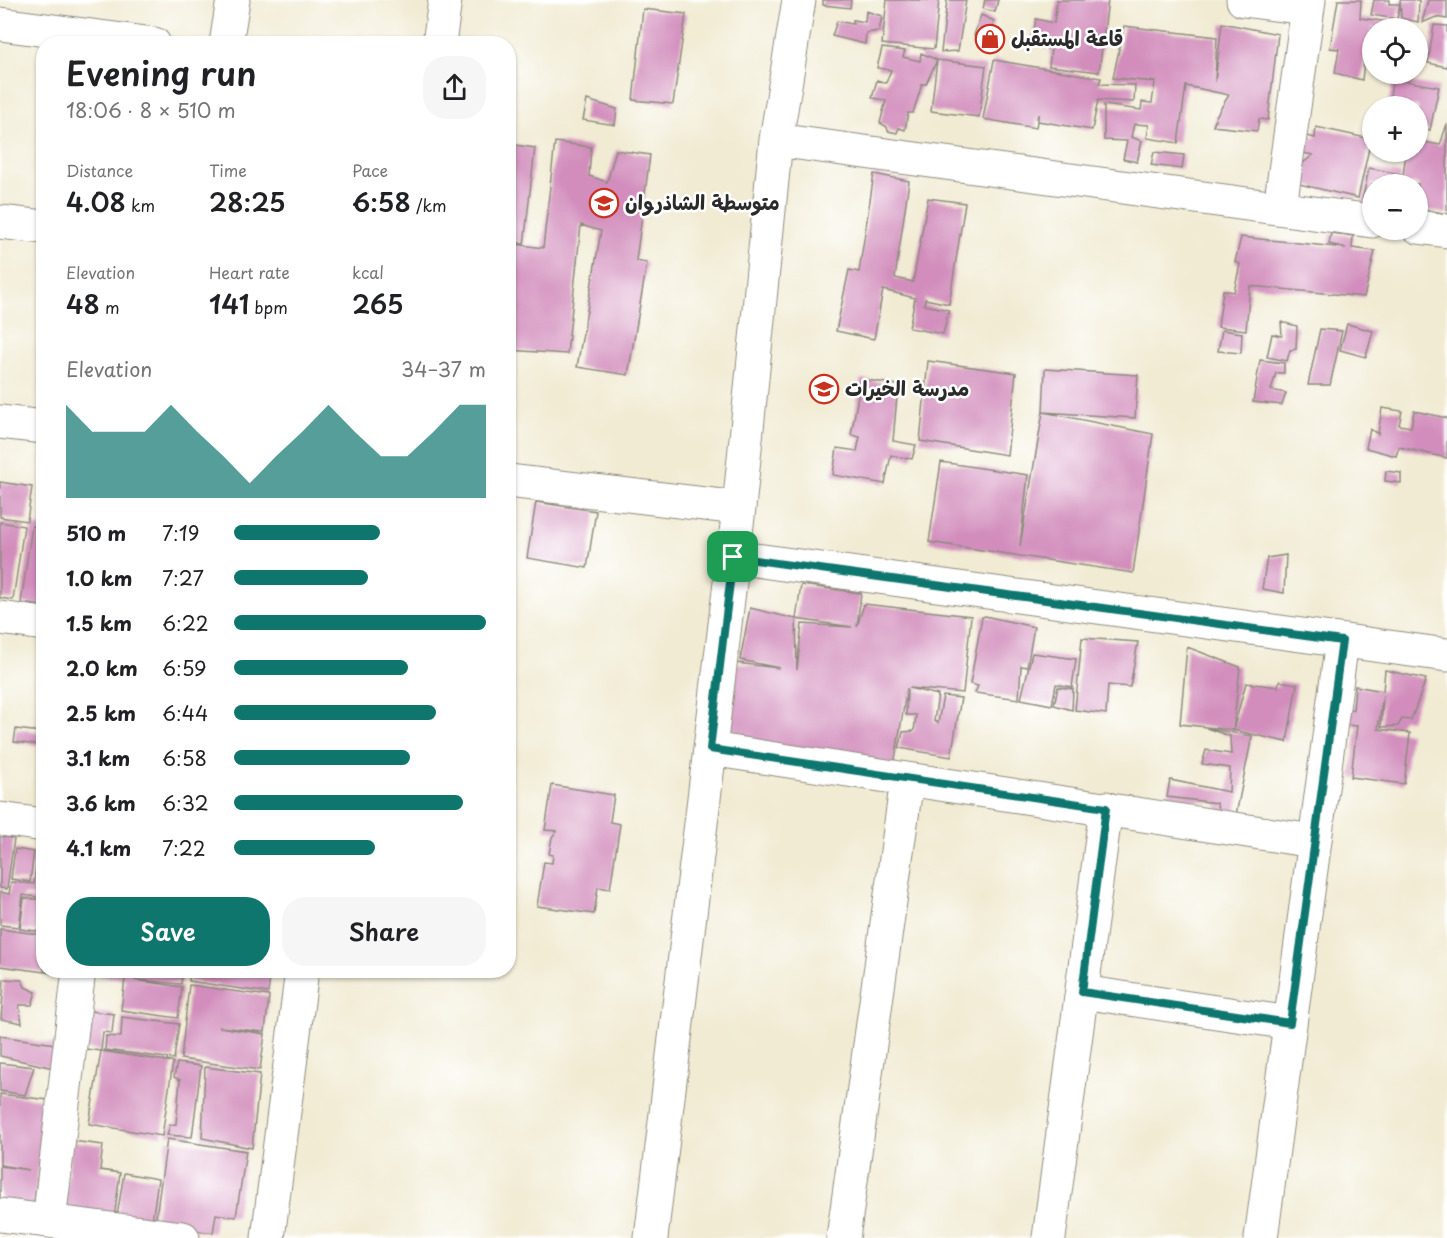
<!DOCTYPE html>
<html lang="en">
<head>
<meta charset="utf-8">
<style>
  body { margin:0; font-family:"Playpen Sans","Playpen Sans Arabic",sans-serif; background:#f6f6f6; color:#202124; height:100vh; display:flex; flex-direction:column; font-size:22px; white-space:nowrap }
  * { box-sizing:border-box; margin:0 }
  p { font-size:20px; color:#757577 }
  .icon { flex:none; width:33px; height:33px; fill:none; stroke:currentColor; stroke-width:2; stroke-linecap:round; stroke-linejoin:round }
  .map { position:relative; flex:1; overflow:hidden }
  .panel { position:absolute; left:36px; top:36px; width:480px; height:942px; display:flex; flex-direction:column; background:#fff; border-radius:24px; box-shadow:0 2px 4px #0004 }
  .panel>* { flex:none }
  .tools { position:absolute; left:1362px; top:18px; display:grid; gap:12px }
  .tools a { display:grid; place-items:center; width:66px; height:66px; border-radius:50%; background:#fff; box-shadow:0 2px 4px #0004; font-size:30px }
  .pin { position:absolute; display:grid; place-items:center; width:51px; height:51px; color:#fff; margin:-26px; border-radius:12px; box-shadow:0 3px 9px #0006 }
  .round { display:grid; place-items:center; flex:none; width:63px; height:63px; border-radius:24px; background:#f6f6f6 }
  .head { display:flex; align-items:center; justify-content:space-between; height:102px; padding:0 30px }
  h1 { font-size:33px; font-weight:600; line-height:45px }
  .metrics { display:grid; grid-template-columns:repeat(3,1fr); gap:9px; height:102px; padding:6px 30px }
  .metrics div { display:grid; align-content:center }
  .metrics b { font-size:26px; font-weight:600 }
  .metrics small { font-size:16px; font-weight:400 }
  .metrics p { font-size:16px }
  .chart { height:168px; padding:12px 30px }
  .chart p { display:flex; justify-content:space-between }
  .chart svg { width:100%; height:108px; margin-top:6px; fill:#0f766e; opacity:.7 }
  .action { display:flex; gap:12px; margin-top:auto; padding:12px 30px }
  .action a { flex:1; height:69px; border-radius:24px; background:#0f766e; color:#fff; font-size:24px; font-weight:600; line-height:69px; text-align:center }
  .action a+a { background:#f6f6f6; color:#202124 }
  ul { padding:0 30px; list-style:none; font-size:20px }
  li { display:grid; grid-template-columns:96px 72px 1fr; align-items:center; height:45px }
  li i { height:15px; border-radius:8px; background:#0f766e }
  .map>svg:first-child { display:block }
  .building { fill:#d28dbc }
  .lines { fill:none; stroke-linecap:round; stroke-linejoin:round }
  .minor-casing { stroke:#8e8b7f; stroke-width:35 }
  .minor { stroke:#fff; stroke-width:33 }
  .route-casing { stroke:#fff; stroke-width:12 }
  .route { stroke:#0f766e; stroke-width:8 }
  .labels { text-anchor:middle; stroke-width:5; stroke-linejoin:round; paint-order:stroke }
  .poi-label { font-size:20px; font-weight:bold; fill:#2b2b2b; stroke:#fff; text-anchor:start }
</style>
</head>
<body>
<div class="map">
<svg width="1447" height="1238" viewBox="0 0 1447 1238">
  <rect width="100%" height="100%" fill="#fff"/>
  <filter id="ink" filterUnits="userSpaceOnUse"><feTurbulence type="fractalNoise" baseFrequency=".0167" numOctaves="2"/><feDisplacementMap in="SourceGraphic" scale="12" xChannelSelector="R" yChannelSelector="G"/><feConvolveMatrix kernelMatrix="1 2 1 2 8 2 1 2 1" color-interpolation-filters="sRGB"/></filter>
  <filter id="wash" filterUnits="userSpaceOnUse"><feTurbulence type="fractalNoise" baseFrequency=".008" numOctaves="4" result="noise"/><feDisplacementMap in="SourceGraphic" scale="24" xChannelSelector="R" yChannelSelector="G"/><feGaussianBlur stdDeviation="1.35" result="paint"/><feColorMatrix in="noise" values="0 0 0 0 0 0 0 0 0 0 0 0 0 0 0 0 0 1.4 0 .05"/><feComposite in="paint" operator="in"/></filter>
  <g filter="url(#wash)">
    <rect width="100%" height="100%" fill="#f1ebd3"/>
    <g id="blocks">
      <path class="building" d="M823 0H851L850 8 823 5Z
        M887 0H939L934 49 882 44Z
        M947 0H966L958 51 941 52Z
        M985 0H998L995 12 983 9Z
        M1057 0H1108L1099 72 1049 66 1051 49 1031 45 1036 19 1054 23Z
        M1338 0H1361L1360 18 1398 23 1396 28H1372V45L1366 43 1362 80 1335 73 1339 49 1330 48Z
        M1374 0H1390L1389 4H1400L1397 19 1371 15Z
        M1400 0H1419L1418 22 1401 18Z
        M1428 0H1447V19L1436 17 1422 23Z
        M643 9 686 14 673 104 633 100Z
        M866 11 882 16 879 31 866 33 865 44 832 36 837 21 853 24V20L865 22Z
        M981 15 994 21 990 39 974 35Z
        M1222 23 1278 34 1268 120 1259 119 1257 131 1213 126 1216 116 1229 95 1186 86 1178 143 1147 138 1149 125 1134 124 1131 137 1142 141 1137 162 1123 159 1127 141 1104 140V105L1141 110 1142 102 1152 103 1155 82 1113 78 1124 26 1217 37 1215 82Z
        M1434 25 1447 26V67L1428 63Z
        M882 48 905 51 903 57 920 61 921 53 937 60 926 84H922L913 113H908L905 130 899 128 897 133 888 131 887 127 880 123 886 100 872 98 877 80 886 83 891 70 877 68Z
        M937 60 986 66 979 117 931 111Z
        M994 60 1101 78 1099 84 1135 85 1134 102 1098 100 1092 130 1038 121V114L1036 128 983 119Z
        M1393 79 1439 87 1430 130 1418 127V106H1388Z
        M587 100 617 109 615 125 583 120Z
        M1447 124V214L1418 208V184H1402L1406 152H1418V141L1440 145Z
        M1316 127 1371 139 1358 198 1299 184 1302 164 1313 155 1303 153 1306 136 1315 138Z
        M555 142 591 147 589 176 607 182 616 150 650 155 636 261 647 263 628 375 577 367 601 231 581 225 567 354 508 350V243L543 248Z
        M508 144 535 148 524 245 508 237Z
        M1154 152 1184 155 1182 169 1151 165Z
        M1369 168 1401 174 1399 184H1372V204L1362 202Z
        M874 174 909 181 895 278 913 282 928 198 965 203 949 304 925 299 924 305 949 310 943 334 909 328 915 298 883 290 874 339 836 331 849 270 859 272Z
        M1331 233 1353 236 1352 248 1375 251 1364 297 1250 286 1246 330 1218 327 1223 290 1234 292 1240 264 1235 262 1241 237 1346 248 1329 244Z
        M1281 322 1297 326 1296 349 1290 350 1287 361 1267 357 1272 334 1282 336Z
        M1347 324 1373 331 1366 357 1340 350Z
        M1320 329 1342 331 1330 385H1308Z
        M1222 330 1242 333 1241 353 1218 351Z
        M1260 360 1284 363V373H1276L1271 390 1286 393 1282 405 1253 402Z
        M928 361 1016 373 1007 455 920 441Z
        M1045 369 1138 375 1135 418 1043 412Z
        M861 379 898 385 893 441 916 445 912 459 891 455 885 484 833 475 837 448 857 451 860 437 851 435Z
        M1382 408 1402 411 1399 425 1411 427 1414 411 1447 418V458L1399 447 1396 456 1366 448 1370 429 1378 434Z
        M1043 412 1153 434 1133 573 929 542 941 462 1028 475 1020 546Z
        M1386 471 1401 473V483L1385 481Z
        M0 482 32 487 27 521 0 517Z
        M536 502 596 511 587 568 527 558Z
        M0 522 24 526 13 600 0 598Z
        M32 526 44 527V606L21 603Z
        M1286 555 1284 593 1262 589 1267 558Z
        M801 585 861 593 857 627 864 604 971 616 963 693 909 688 938 695 934 721 938 723 943 696 961 698 951 757 899 748 903 732 914 731 916 715H906L907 688 894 765 726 745 736 663 779 668 740 660 750 608 796 619 797 670 802 624 852 627 796 619Z
        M985 616 1034 627 1027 667 1021 666 1019 699 975 693 978 686 970 684 982 617Z
        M1082 638 1138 642 1130 687 1108 685 1106 714 1075 710Z
        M1187 647 1240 667 1233 730 1246 683 1278 687 1279 681 1297 684 1287 742 1233 730 1180 724Z
        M1032 653 1076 659 1072 687 1056 684 1052 705 1021 699Z
        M1385 670 1426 679 1411 720 1402 719 1398 726 1381 727 1383 695 1378 729 1410 733 1404 784 1351 777 1357 726 1345 725 1346 708 1353 710 1355 686 1383 691Z
        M1058 687 1073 689 1072 710 1054 705Z
        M1206 728 1252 736 1236 815 1218 812 1217 803 1167 797 1170 780 1229 792 1230 768 1202 764 1206 750 1231 754 1230 736Z
        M16 729 40 732 38 745 14 742Z
        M552 785 614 795 610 822 620 824 610 889 598 887 594 914 537 906 544 862 552 863 553 855 549 854 552 837 557 831 545 830Z
        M0 836 14 839 7 889 0 888Z
        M38 845H44V898L23 895 19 927 0 925V892L9 894 11 882 34 884Z
        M15 849 34 852 30 882 11 879Z
        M24 898 44 900V932L20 929Z
        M0 929 44 935V970H60L59 974 0 966Z
        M100 970H183L181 984 135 980 182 987 178 1018 121 1010 125 979 99 976Z
        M190 970H271L268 993 189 981Z
        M4 979 22 980 25 987 36 992 32 1005H19L22 1023 1 1019Z
        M189 985 269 996 265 1032 219 1027 265 1034 260 1070 181 1059Z
        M90 1011 114 1014 112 1033 103 1032 101 1051 85 1049Z
        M122 1017 179 1024 174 1059 105 1050 106 1036 121 1037Z
        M0 1036 62 1045 58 1069 0 1056Z
        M101 1051 173 1062 162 1136 89 1124Z
        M0 1063 34 1067 25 1095 0 1091Z
        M177 1063 201 1066 192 1137 167 1135 170 1125 176 1124 180 1080 174 1077Z
        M205 1067 260 1074 252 1148 202 1138Z
        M0 1094 48 1100 33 1210 0 1206V1166L29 1170 0 1165Z
        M167 1139 246 1151 236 1217 216 1214 213 1233 155 1224Z
        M72 1141 103 1145 100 1170 120 1173 114 1219 63 1213Z
        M124 1173 158 1179 152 1222 117 1216Z"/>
    </g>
  </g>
  <g filter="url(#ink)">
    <use href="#blocks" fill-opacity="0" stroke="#8e8b7f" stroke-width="1.5"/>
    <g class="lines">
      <g class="minor-casing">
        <path id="minor" d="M1243 0 1307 8
          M0 24 154 44
          M226 44 233 0
          M439 44 445 0
          M776 140 1372 221
          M1280 207 1309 0
          M0 222 44 227
          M1418 227 1447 231
          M0 422 44 427
          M508 481 739 508
          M733 557 1447 655
          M0 618 44 624
          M710 749 1313 841
          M0 819 44 825
          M1082 992 1290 1023
          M0 1215 183 1238
          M49 1221 79 970
          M268 1238 302 970
          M651 1238 739 508 776 140 799 0
          M843 1238 907 780
          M1049 1238 1106 808
          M1261 1238 1342 641"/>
      </g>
      <use href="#minor" class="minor"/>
    </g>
  </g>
  <g class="lines" filter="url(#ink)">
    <g class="route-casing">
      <path id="route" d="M733 557 1342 641 1290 1023 1082 992 1106 808 710 749Z"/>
    </g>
    <use href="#route" class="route"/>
  </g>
  <defs>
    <g id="shop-ring" transform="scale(1.5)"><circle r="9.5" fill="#fff" stroke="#c8321e" stroke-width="1.5"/><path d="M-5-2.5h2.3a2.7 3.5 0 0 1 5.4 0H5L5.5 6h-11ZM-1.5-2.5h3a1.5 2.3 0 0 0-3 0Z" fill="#c8321e"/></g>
    <g id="school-ring" transform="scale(1.5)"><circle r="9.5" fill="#fff" stroke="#c8321e" stroke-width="1.5"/><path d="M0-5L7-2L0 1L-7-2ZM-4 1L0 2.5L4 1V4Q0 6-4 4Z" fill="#c8321e"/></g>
  </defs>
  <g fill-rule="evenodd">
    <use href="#shop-ring" x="990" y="39"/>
    <use href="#school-ring" x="604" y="203"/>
    <use href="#school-ring" x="824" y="389"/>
  </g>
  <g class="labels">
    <g class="poi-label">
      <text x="1011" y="46">قاعة المستقبل</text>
      <text x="625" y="210">متوسطة الشاذروان</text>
      <text x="845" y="396">مدرسة الخيرات</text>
    </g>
  </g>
</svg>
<div class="tools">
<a><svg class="icon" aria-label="locate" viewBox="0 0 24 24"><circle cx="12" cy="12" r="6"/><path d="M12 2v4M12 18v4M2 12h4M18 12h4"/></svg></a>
<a>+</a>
<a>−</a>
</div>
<div class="pin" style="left:733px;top:557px;background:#1e9e55"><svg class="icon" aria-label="arrive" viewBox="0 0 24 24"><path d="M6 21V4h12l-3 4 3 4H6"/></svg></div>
<section class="panel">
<div class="head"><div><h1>Evening run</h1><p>18:06 · 8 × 510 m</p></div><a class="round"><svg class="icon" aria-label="share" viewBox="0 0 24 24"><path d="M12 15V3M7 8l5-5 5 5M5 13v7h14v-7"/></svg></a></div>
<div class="metrics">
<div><p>Distance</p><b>4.08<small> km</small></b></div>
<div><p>Time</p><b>28:25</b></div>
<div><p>Pace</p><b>6:58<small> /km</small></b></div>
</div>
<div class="metrics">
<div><p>Elevation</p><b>48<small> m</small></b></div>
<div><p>Heart rate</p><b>141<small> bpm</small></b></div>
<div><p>kcal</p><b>265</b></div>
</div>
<div class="chart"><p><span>Elevation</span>34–37 m</p>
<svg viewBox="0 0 160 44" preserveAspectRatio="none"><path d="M0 44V6L10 17L20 17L30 17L40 6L50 17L60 27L70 38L80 27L90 17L100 6L110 17L120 27L130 27L140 17L150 6L160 6V44z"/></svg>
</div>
<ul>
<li><b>510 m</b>7:19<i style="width:58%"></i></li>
<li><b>1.0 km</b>7:27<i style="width:53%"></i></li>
<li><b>1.5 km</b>6:22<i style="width:100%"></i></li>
<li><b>2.0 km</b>6:59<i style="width:69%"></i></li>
<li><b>2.5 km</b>6:44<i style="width:80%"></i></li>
<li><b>3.1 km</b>6:58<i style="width:70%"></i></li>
<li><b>3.6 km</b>6:32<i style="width:91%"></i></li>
<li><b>4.1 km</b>7:22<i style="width:56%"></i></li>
</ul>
<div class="action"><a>Save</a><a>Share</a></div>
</section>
</div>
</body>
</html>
